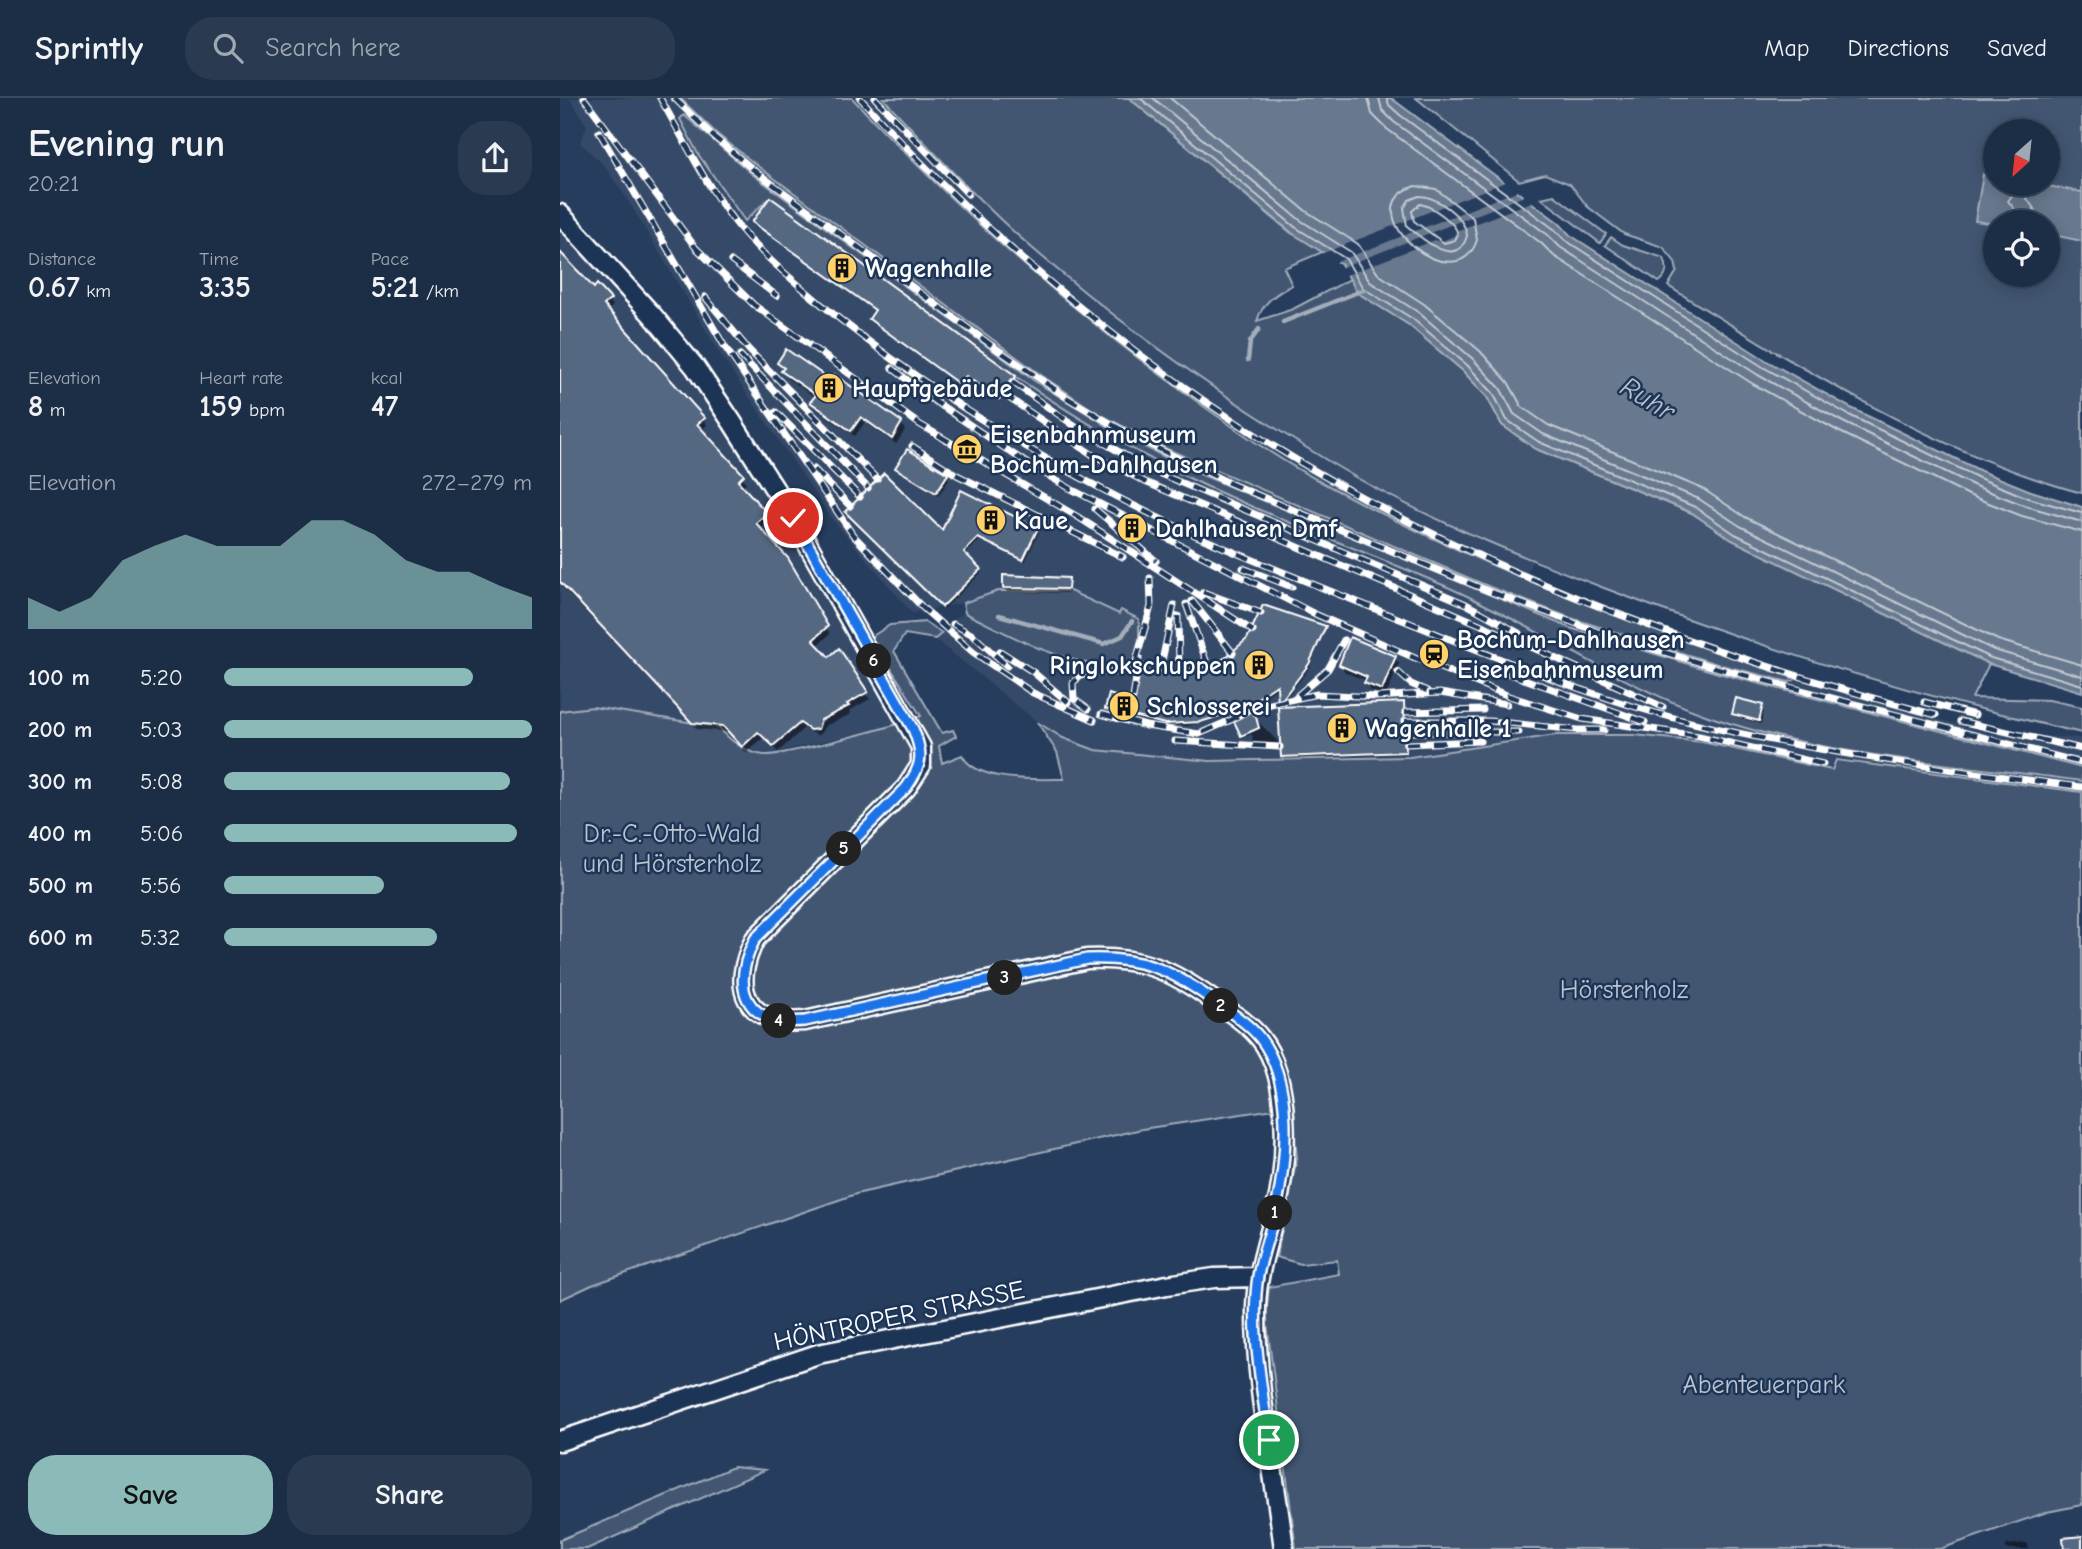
<!DOCTYPE html>
<html lang="en">
<head>
<meta charset="utf-8">
<style>
  body { margin:0; font-family:"Comic Neue",sans-serif; background:#293a51; color:#f1f3f6; height:100vh; display:flex; flex-direction:column; font-size:26px; white-space:nowrap }
  * { box-sizing:border-box; margin:0 }
  p { font-size:23px; color:#a0a8b3 }
  .icon { flex:none; width:38px; height:38px; fill:none; stroke:currentColor; stroke-width:2; stroke-linecap:round; stroke-linejoin:round }
  .map { position:relative; flex:1; overflow:hidden }
  .side { display:flex; flex-direction:column; background:#1c2e46; width:560px }
  .side>* { flex:none }
  .needle { width:46px; rotate:207deg }
  .buttons { position:absolute; left:1423px; top:21px; display:grid; gap:14px }
  .buttons a { display:grid; place-items:center; width:77px; height:77px; border-radius:50%; background:#1c2e46; box-shadow:0 4px 18px #0003,0 0 0 2px #3a4a5f; font-size:35px }
  .pin { position:absolute; display:grid; place-items:center; width:60px; height:60px; color:#fff; margin:-30px; border:4px solid #fff; border-radius:50%; box-shadow:0 2px 7px #0007 }
  .km { position:absolute; width:35px; height:35px; margin:-18px; border-radius:50%; background:#222; color:#fff; font-size:19px; line-height:35px; text-align:center }
  .round { display:grid; place-items:center; flex:none; width:74px; height:74px; border-radius:28px; background:#293a51 }
  .headline { display:flex; align-items:center; justify-content:space-between; height:119px; padding:0 28px }
  h1 { font-size:38px; font-weight:700; line-height:52px }
  .stats { display:grid; grid-template-columns:repeat(3,1fr); gap:10px; height:119px; padding:7px 28px }
  .stats div { display:grid; align-content:center }
  .stats b { font-size:30px; font-weight:700 }
  .stats small { font-size:19px; font-weight:400 }
  .stats p { font-size:19px }
  .chart { height:196px; padding:14px 28px }
  .chart p { display:flex; justify-content:space-between }
  .chart svg { width:100%; height:126px; margin-top:7px; fill:#8bbbb9; opacity:.7 }
  .cta { display:flex; gap:14px; margin-top:auto; padding:14px 28px }
  .cta a { flex:1; height:80px; border-radius:28px; background:#8bbbb9; color:#111; font-size:28px; font-weight:700; line-height:80px; text-align:center }
  .cta a+a { background:#293a51; color:#f1f3f6 }
  ul { padding:0 28px; list-style:none; font-size:23px }
  li { display:grid; grid-template-columns:112px 84px 1fr; align-items:center; height:52px }
  li i { height:18px; border-radius:9px; background:#8bbbb9 }
  header { display:flex; align-items:center; gap:42px; box-sizing:border-box; height:98px; padding:0 35px; background:#1c2e46; border-bottom:2px solid #3a4a5f }
  header strong { font-size:33px }
  nav { display:flex; gap:38px; margin-inline-start:auto; font-size:24px }
  .search { width:490px; height:63px; background:#293a51; display:flex; align-items:center; gap:18px; box-sizing:border-box; padding:0 24px; border-radius:28px; color:#a0a8b3; font-size:26px }
  main { display:flex; flex:1; min-height:0 }
  .map>svg:first-child { display:block }
  .built { fill:#344a68 }
  .green { fill:#425672; stroke:#a0aab8; stroke-width:2; fill-rule:evenodd }
  .water { fill:#67788e; stroke:#a4aebb; stroke-width:2 }
  .pier { fill:#263d5e }
  .shadow { fill:#0007 }
  .lines { fill:none; stroke-linecap:round; stroke-linejoin:round }
  .shore { stroke:#c2c9d2; stroke-width:2 }
  .stream { stroke:#a4aebb; stroke-width:4.5 }
  .building { fill:#556781; stroke:#fff; stroke-width:2 }
  .minor-casing { stroke:#fff; stroke-width:23 }
  .minor { stroke:#1d3557; stroke-width:18 }
  .rail-casing { stroke:#fff; stroke-width:7 }
  .rail { stroke:#1d3557; stroke-width:4.5; stroke-dasharray:13; stroke-linecap:butt }
  .route-casing { stroke:#fff; stroke-width:14 }
  .route { stroke:#1a73e8; stroke-width:9 }
  .labels { text-anchor:middle; stroke-width:5; stroke-linejoin:round; paint-order:stroke }
  .poi-label { font-size:26px; font-weight:bold; fill:#fff; stroke:#1d3557; text-anchor:start }
  .park-label { font-size:26px; fill:#bdc4ce; stroke:#1d3557 }
  .street-label { font-size:26px; fill:#fff; stroke:#1d3557 }
  .water-label { font-size:28px; font-style:italic; fill:#bbc2cc; stroke:#1d3557 }
</style>
</head>
<body>
<header>
<strong>Sprintly</strong>
<div class="search"><svg class="icon" aria-label="search" viewBox="0 0 24 24"><circle cx="10" cy="10" r="6"/><path d="M15 15l6 6"/></svg>Search here</div>
<nav><a>Map</a><a>Directions</a><a>Saved</a></nav>
</header>
<main>
<section class="side">
<div class="headline"><div><h1>Evening run</h1><p>20:21</p></div><a class="round"><svg class="icon" aria-label="share" viewBox="0 0 24 24"><path d="M12 15V3M7 8l5-5 5 5M5 13v7h14v-7"/></svg></a></div>
<div class="stats">
<div><p>Distance</p><b>0.67<small> km</small></b></div>
<div><p>Time</p><b>3:35</b></div>
<div><p>Pace</p><b>5:21<small> /km</small></b></div>
</div>
<div class="stats">
<div><p>Elevation</p><b>8<small> m</small></b></div>
<div><p>Heart rate</p><b>159<small> bpm</small></b></div>
<div><p>kcal</p><b>47</b></div>
</div>
<div class="chart"><p><span>Elevation</span>272–279 m</p>
<svg viewBox="0 0 160 44" preserveAspectRatio="none"><path d="M0 44V33L10 38L20 33L30 20L40 15L50 11L60 15L70 15L80 15L90 6L100 6L110 11L120 20L130 24L140 24L150 29L160 33V44z"/></svg>
</div>
<ul>
<li><b>100 m</b>5:20<i style="width:81%"></i></li>
<li><b>200 m</b>5:03<i style="width:100%"></i></li>
<li><b>300 m</b>5:08<i style="width:93%"></i></li>
<li><b>400 m</b>5:06<i style="width:95%"></i></li>
<li><b>500 m</b>5:56<i style="width:52%"></i></li>
<li><b>600 m</b>5:32<i style="width:69%"></i></li>
</ul>
<div class="cta"><a>Save</a><a>Share</a></div>
</section>
<div class="map">
<svg width="1522" height="1451" viewBox="0 0 1522 1451">
  <rect width="100%" height="100%" fill="#263d5e"/>
  <filter id="ink" filterUnits="userSpaceOnUse"><feTurbulence type="fractalNoise" baseFrequency=".0143" numOctaves="2"/><feDisplacementMap in="SourceGraphic" scale="14" xChannelSelector="R" yChannelSelector="G"/><feConvolveMatrix kernelMatrix="1 2 1 2 8 2 1 2 1" color-interpolation-filters="sRGB"/></filter>
  <g filter="url(#ink)">
    <path class="built" d="M10 0H120L157 36 199 69 360 189 607 351 1011 520 1095 547 1229 584 1236 581 1431 636 1522 640V694L1276 662 1272 673 1142 644 1074 637H996L850 659 650 663 535 652 503 640 477 624 375 541 395 520 405 515 491 557 561 571H566L578 552 579 521 561 512 559 516 510 493H438L403 505 352 515 273 422 162 259 67 101 43 66 20 45 27 28Z
      M292 0H323L453 133 615 261 776 368 921 441 973 462 964 482 914 461 765 387 675 330 602 279 489 192 439 147Z
      M0 127 92 227 131 274 196 371 320 586 336 627 204 657 131 626 33 609 0 613Z"/>
    <path class="green" d="M120 0H292C400 114 510 214 639 305 680 334 722 364 767 387 916 468 1075 527 1236 581L1229 584 1157 566 1011 520 930 489 607 351 539 316 481 277 199 69 157 36Z
      M323 0H569L731 135 765 153 724 170 732 187C715 196 703 204 697 223L733 211 790 181 798 195 849 227 903 273 927 299 942 327 976 351 1132 415 1172 442 1429 566 1412 600 1489 602 1522 609V635C1359 599 1200 550 1044 490 955 456 855 416 773 366 662 299 551 221 454 134 408 92 366 46 323 0Z
      M856 0H1522V395C1381 358 1232 265 1108 188L1117 173 1115 164 1103 149 1064 136 1028 109 1010 86 985 76 959 83ZM1435 33H1488V86H1435ZM1435 124H1488V177H1435Z
      M124 17 192 76 476 284 569 341 635 374 1010 530 1158 575 1522 670V683C1403 667 1260 658 1148 618 1057 586 979 530 892 491 796 449 696 415 603 367 462 295 338 192 210 99L185 123 138 56 120 21Z
      M994 97 1046 136 1040 145 981 100Z
      M1051 139 1063 147 1104 160C1108 170 1108 178 1099 184L1045 147Z
      M438 493H510L559 516 561 512 579 521C579 536 581 556 570 568 563 575 548 570 539 568 482 556 456 540 405 515L403 505Z
      M365 524 382 535 375 541 345 536 334 553 382 635 393 632 396 638 379 648 382 665 402 657C416 685 477 681 504 681L497 654 477 624 503 640 535 652 650 663 850 659 996 637H1074L1142 644 1272 672 1276 662 1522 694V1407L1487 1414 1380 1451H736L706 1219 709 1189 779 1176 777 1162 741 1166 716 1159 737 1060 732 1011 718 949 687 937 704 961 715 1011 582 1031 296 1096 32 1187 0 1202V613L33 609 159 629C168 642 187 655 204 657 219 659 343 626 361 618L311 539 330 527Z
      M173 1369 205 1372 27 1451H0V1442Z"/>
    <path class="water" d="M569 0H831L999 125 1010 137 1207 263 1291 310 1421 373 1471 393 1522 409V594L1429 566 1172 442 1132 415 976 351 942 327 927 299 903 273 849 227 798 195 781 166 732 135Z
      M1423 76 1435 78V86H1476L1522 94V143L1488 136V124L1435 126 1415 123Z"/>
    <path class="pier" d="M948 83 959 92 774 165 761 156Z
      M967 97 974 103 896 133 894 138 880 144 875 142 784 178 780 170Z"/>
    <path class="shadow" d="M210 102 455 280 440 301 407 278 401 286 312 222 317 213Z
      M0 156 33 192 49 202 53 208 47 214 143 321 147 327 141 333 182 378 186 385 181 389 210 423 200 431 227 461 270 536 257 548 310 601 289 613 291 616 265 628 259 638 244 630 218 654 203 640 186 655 168 634 137 631 0 487Z
      M219 265 272 285 341 325 345 332 336 346 305 324 295 338 256 311 253 304 256 300 227 280Z
      M337 370 387 378 389 382 378 398Z
      M289 417 382 435 477 432 479 434 465 464 420 442 405 457 421 475 384 511Z
      M508 481 509 495 447 494 444 490Z
      M765 530 750 569 720 608 719 589 686 611 722 648 843 605 846 656 724 661 722 648 693 647 692 636 684 639 673 617 627 628 586 624 547 610 575 606 619 575 648 570Z
      M835 560 839 566 826 598 810 592 807 583 785 574 781 567Z
      M1202 609 1204 613 1201 626 1176 619 1173 615Z
      M1467 1445 1469 1451H1446V1447Z"/>
    <g class="lines">
      <path class="shore" d="M580 0 735 129 786 161 803 190 853 221 907 267 933 295 947 322 979 344 1135 409 1175 436 1431 560 1522 587
        M593 0 740 122 791 154 810 184 858 214 913 261 940 290 954 316 983 336 1139 401 1180 428 1434 552 1522 578
        M610 0 746 113 798 146 818 176 864 206 920 253 948 284 962 309 988 327 1143 391 1185 419 1438 542 1522 567
        M808 0 812 16 827 31 981 145 994 158 1193 286 1278 333 1411 398 1462 418 1522 434
        M819 0 822 12 834 24 988 137 1000 149 1198 277 1283 324 1415 388 1466 408 1522 424
        M827 0 829 7 840 17 994 131 1005 142 1203 269 1287 316 1419 380 1468 400 1522 415
        M855 88 876 91 913 120 917 142C896 206 787 111 855 88Z
        M1457 91 1461 92 1475 112 1464 123 1448 103Z
        M859 98C877 98 906 120 907 138 897 172 862 141 847 128L844 110 849 102Z
        M860 106C872 108 895 124 898 136L895 142 884 145 854 123 852 113Z"/>
      <path class="stream" d="M723 224 803 192
        M688 262 690 244 699 231
        M439 517 544 546 562 538 572 523"/>
    </g>
    <path class="building" d="M210 99 456 278 439 301 406 278 399 286 309 221 315 212 192 124Z
      M0 154 34 190 37 186 51 201 44 207 145 320 137 326 184 377 178 383 207 415 196 425 228 460 268 528 253 542 269 559 279 550 308 594 287 606 289 608 261 622 258 631 250 632 240 625 213 648 198 634 182 649 163 628 132 625 0 484Z
      M226 251 272 283 275 277 342 324 332 341 301 319 291 333 250 304 256 297 221 273 224 270 217 265Z
      M347 351 388 376 376 395 335 370Z
      M324 375 382 432 401 392 478 430 463 462 418 440 404 454 421 471 382 509 285 414Z
      M443 477 509 480 508 491 443 490Z
      M703 507 766 528 749 566 718 607 717 587 686 608 696 619 699 630 681 638 670 615 640 624 605 626 545 611 549 596 573 604 581 566 619 573 648 568 665 560 687 541Z
      M790 539 836 558 822 592 804 585 807 579 779 567Z
      M1176 600 1203 607 1199 623 1172 616Z
      M844 604 846 654 721 659 718 609Z
      M1522 1438V1451H1504L1503 1440Z"/>
    <g class="lines">
      <g class="minor-casing">
        <path id="minor" d="M0 116 93 218 135 269 172 324 233 420 361 649V667L346 690 195 841C170 890 185 928 245 923L527 861C582 859 610 871 654 903 670 914 688 925 700 940 732 980 728 1067 715 1115 707 1147 697 1175 696 1208 695 1289 714 1371 724 1451
          M0 1343 258 1256 607 1187 654 1180 698 1179"/>
      </g>
      <use href="#minor" class="minor"/>
      <g class="rail-casing">
        <path id="rail" d="M24 0 136 150 194 207 359 326 518 419 693 533
          M100 0C125 43 147 91 179 129 204 159 233 182 262 207
          M114 0 154 39 195 73 431 247 509 301 572 338 669 385 928 493 1052 539 1161 571 1522 665
          M300 0C420 132 558 251 710 346 913 472 1146 557 1376 617
          M315 0 408 96
          M39 34 165 249 293 437 363 510 413 554 473 595 534 622
          M171 163 217 198
          M145 199 189 252 317 381
          M256 202C371 296 501 376 637 438 702 467 769 492 835 519 933 558 1031 600 1134 625 1262 656 1391 672 1522 689
          M180 257 308 390
          M332 270 377 305
          M452 284 516 329 591 372 906 506 959 535
          M443 296 533 357 585 384 936 533 1103 609
          M370 300 468 366 511 391 755 516 855 560 949 598 1022 621 1139 638 1263 666
          M216 314 300 399
          M352 348 397 377 563 459
          M254 371 290 408
          M535 411 596 463
          M683 470 732 489
          M643 494 701 515
          M632 503 673 555
          M626 506 648 568
          M618 518 619 573
          M393 526 413 537 447 568
          M440 553 473 574 508 604
          M600 572 614 507
          M838 574 851 586 867 593
          M950 576 1085 624
          M738 597 768 571 784 542
          M573 600 579 560
          M1364 604 1415 617
          M528 611 514 601 513 585C531 564 557 583 575 567L591 508 590 480
          M845 614 923 612
          M541 616 586 628 639 636 671 622 692 610 757 596 817 599 880 595 947 606
          M845 623H930L1018 632H1044
          M1400 623 1522 651
          M846 634H959
          M615 643 720 649
          M846 646 920 643"/>
      </g>
      <use href="#rail" class="rail"/>
    </g>
  </g>
  <g class="lines" filter="url(#ink)">
    <g class="route-casing">
      <path id="route" d="M233 420 353 631C364 657 362 668 346 690L195 841C170 891 185 928 245 923L527 861C582 859 610 871 654 903 670 914 688 925 700 940 734 984 727 1060 716 1111 711 1133 702 1155 698 1178 690 1231 702 1289 709 1342"/>
    </g>
    <use href="#route" class="route"/>
  </g>
  <defs>
    <g id="building-disc" transform="scale(1.575)"><circle r="9.5" fill="#ffd166" stroke="#1d3557"/><path d="M-4-6H4V6H1V3H-1V6H-4ZM-2.5-4.3h1.7v1.8h-1.7ZM.8-4.3h1.7v1.8H.8ZM-2.5-1h1.7V.8h-1.7ZM.8-1h1.7V.8H.8Z" fill="#111"/></g>
    <g id="museum-disc" transform="scale(1.575)"><circle r="9.5" fill="#ffd166" stroke="#1d3557"/><path d="M0-6L6-3V-2H-6V-3ZM-5-1h2V3h-2ZM-1-1h2V3h-2ZM3-1h2V3H3ZM-6 4H6V6H-6Z" fill="#111"/></g>
    <g id="station-disc" transform="scale(1.575)"><circle r="9.5" fill="#ffd166" stroke="#1d3557"/><path d="M-3-6H3Q5-6 5-4V2Q5 4 3 4L4.5 6H3L1.5 4h-3L-3 6H-4.5L-3 4Q-5 4-5 2V-4Q-5-6-3-6ZM-3.5-4v3h7v-3ZM-3.5 1v1.5H-2V1ZM2 1v1.5H3.5V1Z" fill="#111"/></g>
  </defs>
  <g fill-rule="evenodd">
    <use href="#building-disc" x="282" y="170"/>
    <use href="#building-disc" x="269" y="290"/>
    <use href="#museum-disc" x="407" y="351"/>
    <use href="#building-disc" x="431" y="422"/>
    <use href="#building-disc" x="572" y="430"/>
    <use href="#station-disc" x="874" y="556"/>
    <use href="#building-disc" x="699" y="567"/>
    <use href="#building-disc" x="564" y="608"/>
    <use href="#building-disc" x="782" y="630"/>
  </g>
  <g class="labels">
    <g class="poi-label">
      <text x="305" y="179">Wagenhalle</text>
      <text x="292" y="299">Hauptgebäude</text>
      <text x="430" y="345">Eisenbahnmuseum<tspan x="430" dy="30">Bochum-Dahlhausen</tspan></text>
      <text x="454" y="431">Kaue</text>
      <text x="595" y="439">Dahlhausen Dmf</text>
      <text x="897" y="550">Bochum-Dahlhausen<tspan x="897" dy="30">Eisenbahnmuseum</tspan></text>
      <text x="676" y="576" text-anchor="end">Ringlokschuppen</text>
      <text x="587" y="617">Schlosserei</text>
      <text x="805" y="639">Wagenhalle 1</text>
    </g>
    <g class="park-label">
      <text x="112" y="744">Dr.-C.-Otto-Wald<tspan x="112" dy="30">und Hörsterholz</tspan></text>
      <text x="1064" y="900">Hörsterholz</text>
      <text x="1204" y="1295">Abenteuerpark</text>
    </g>
    <g class="street-label">
      <text transform="translate(339 1217) rotate(-12)" y="9">HÖNTROPER STRASSE</text>
    </g>
    <g class="water-label">
      <text transform="translate(1088 300) rotate(31)" y="10">Ruhr</text>
    </g>
  </g>
</svg>
<div class="buttons">
<a><svg class="needle" viewBox="-14 -14 28 28"><path d="M0-13l5 13h-10z" fill="#e53935"/><path d="M0 13l5-13h-10z" fill="#a0a8b3"/></svg></a>
<a><svg class="icon" aria-label="locate" viewBox="0 0 24 24"><circle cx="12" cy="12" r="6"/><path d="M12 2v4M12 18v4M2 12h4M18 12h4"/></svg></a>
</div>
<div class="pin" style="left:709px;top:1342px;background:#1e9e55"><svg class="icon" aria-label="arrive" viewBox="0 0 24 24"><path d="M6 21V4h12l-3 4 3 4H6"/></svg></div>
<div class="pin" style="left:233px;top:420px;background:#d93025"><svg class="icon" aria-label="check" viewBox="0 0 24 24"><path d="M5 12l5 5 9-10"/></svg></div>
<b class="km" style="left:715px;top:1115px">1</b>
<b class="km" style="left:661px;top:908px">2</b>
<b class="km" style="left:445px;top:880px">3</b>
<b class="km" style="left:219px;top:923px">4</b>
<b class="km" style="left:284px;top:751px">5</b>
<b class="km" style="left:314px;top:563px">6</b>
</div>
</main>
</body>
</html>
